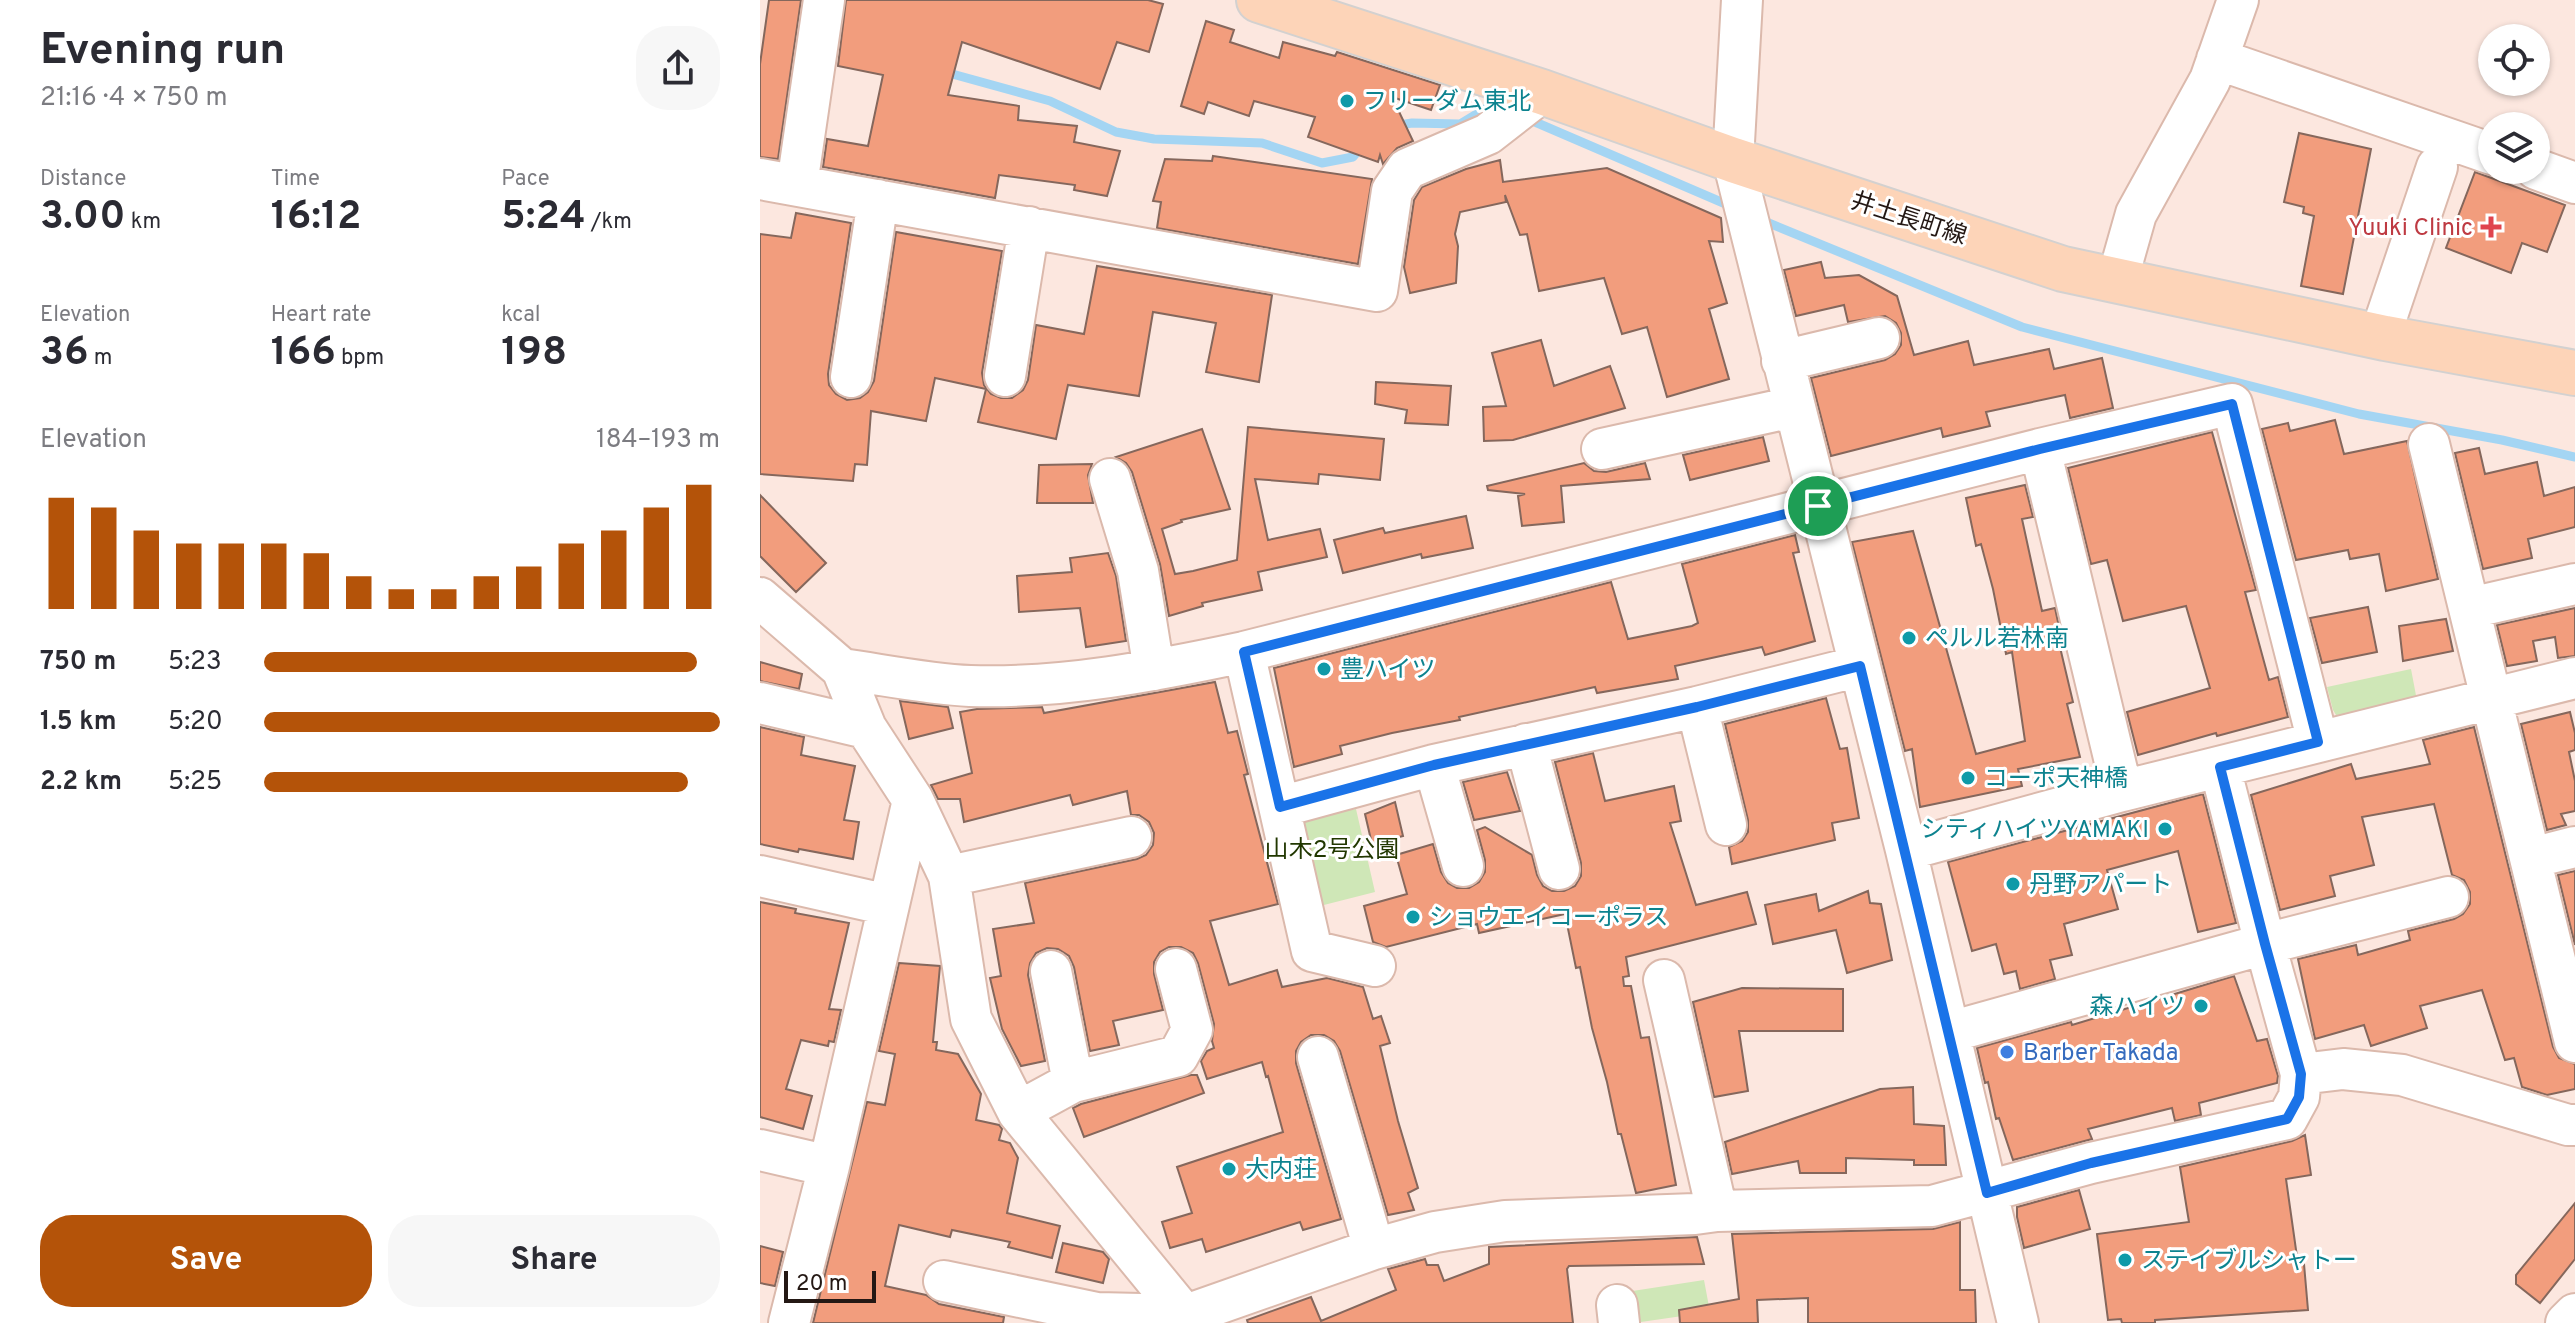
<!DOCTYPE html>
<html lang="en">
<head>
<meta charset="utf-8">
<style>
  body { margin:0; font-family:Overpass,"Noto Sans JP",sans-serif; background:#f7f7f7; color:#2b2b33; height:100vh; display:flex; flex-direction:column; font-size:30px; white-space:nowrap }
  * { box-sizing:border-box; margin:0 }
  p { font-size:26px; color:#7c7c81 }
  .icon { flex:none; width:44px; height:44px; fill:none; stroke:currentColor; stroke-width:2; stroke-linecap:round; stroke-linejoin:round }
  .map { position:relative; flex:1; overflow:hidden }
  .details { display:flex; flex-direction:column; background:#fff; width:760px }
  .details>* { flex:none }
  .controls { position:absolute; left:1718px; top:24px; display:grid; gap:16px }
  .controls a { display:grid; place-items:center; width:72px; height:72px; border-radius:50%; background:#fff; box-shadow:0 2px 6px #0004; font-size:40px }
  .scale { position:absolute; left:24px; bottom:20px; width:92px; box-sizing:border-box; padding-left:8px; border:4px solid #241814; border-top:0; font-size:22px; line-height:28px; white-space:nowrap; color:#241814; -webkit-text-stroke:6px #fff; paint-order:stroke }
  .pin { position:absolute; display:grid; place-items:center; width:68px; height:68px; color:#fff; margin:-34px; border:4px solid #fff; border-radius:50%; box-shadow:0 2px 8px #0007 }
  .round { display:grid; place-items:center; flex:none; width:84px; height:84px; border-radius:32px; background:#f7f7f7 }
  .summary { display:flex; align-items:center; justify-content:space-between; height:136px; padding:0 40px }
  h1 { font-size:44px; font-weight:700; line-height:60px }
  .stats { display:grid; grid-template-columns:repeat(3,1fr); gap:12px; height:136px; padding:8px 40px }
  .stats div { display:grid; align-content:center }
  .stats b { font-size:40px; font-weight:700 }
  .stats small { font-size:22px; font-weight:400 }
  .stats p { font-size:22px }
  .chart { height:224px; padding:16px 40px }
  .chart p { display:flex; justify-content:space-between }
  .chart svg { width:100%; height:144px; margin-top:8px; stroke:#b45309; stroke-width:6 }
  .primary-button { display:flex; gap:16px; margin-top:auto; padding:16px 40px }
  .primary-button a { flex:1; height:92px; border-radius:32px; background:#b45309; color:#fff; font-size:32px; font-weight:700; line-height:92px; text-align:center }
  .primary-button a+a { background:#f7f7f7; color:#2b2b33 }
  ul { padding:0 40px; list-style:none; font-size:26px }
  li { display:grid; grid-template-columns:128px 96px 1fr; align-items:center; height:60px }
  li i { height:20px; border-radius:10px; background:#b45309 }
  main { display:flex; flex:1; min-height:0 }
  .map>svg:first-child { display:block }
  .green { fill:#cfe7b7 }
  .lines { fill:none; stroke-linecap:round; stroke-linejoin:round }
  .stream { stroke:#a4d5f3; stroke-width:9 }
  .building { fill:#f29d7d; stroke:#85675c; stroke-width:2 }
  .minor-casing { stroke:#dbb9ac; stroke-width:44 }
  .major-casing { stroke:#d3d1d0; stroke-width:48 }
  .minor { stroke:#fff; stroke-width:40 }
  .major { stroke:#fdd4b8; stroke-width:44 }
  .route-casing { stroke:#fff; stroke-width:16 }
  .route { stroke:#1a73e8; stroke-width:10 }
  .culture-dot { fill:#0f9aa8; stroke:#fff; stroke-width:3 }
  .health-dot { fill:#e0444e; stroke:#fff; stroke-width:3 }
  .shop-dot { fill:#3f7fe0; stroke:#fff; stroke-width:3 }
  .labels { text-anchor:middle; stroke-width:6; stroke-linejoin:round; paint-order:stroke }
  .culture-label { font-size:24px; fill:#0d838f; stroke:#fff; text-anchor:start }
  .street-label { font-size:24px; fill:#241814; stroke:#fff }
  .health-label { font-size:24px; fill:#be3a42; stroke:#fff; text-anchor:end }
  .park-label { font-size:24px; fill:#213700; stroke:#fff }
  .shop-label { font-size:24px; fill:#366cbe; stroke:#fff; text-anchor:start }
</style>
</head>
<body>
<main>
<section class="details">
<div class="summary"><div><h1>Evening run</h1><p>21:16 · 4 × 750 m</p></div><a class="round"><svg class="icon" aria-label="share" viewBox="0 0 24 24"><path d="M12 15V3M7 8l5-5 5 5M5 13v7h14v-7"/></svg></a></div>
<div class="stats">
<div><p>Distance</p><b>3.00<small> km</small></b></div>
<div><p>Time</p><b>16:12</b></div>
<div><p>Pace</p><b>5:24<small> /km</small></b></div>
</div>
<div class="stats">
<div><p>Elevation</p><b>36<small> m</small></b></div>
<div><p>Heart rate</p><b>166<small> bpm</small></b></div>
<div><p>kcal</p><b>198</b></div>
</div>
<div class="chart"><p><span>Elevation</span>184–193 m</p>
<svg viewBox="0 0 160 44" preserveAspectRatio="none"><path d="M5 44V10M15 44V13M25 44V20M35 44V24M45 44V24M55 44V24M65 44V27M75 44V34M85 44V38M95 44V38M105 44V34M115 44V31M125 44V24M135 44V20M145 44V13M155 44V6"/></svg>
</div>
<ul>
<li><b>750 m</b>5:23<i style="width:95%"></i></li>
<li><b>1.5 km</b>5:20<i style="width:100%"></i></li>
<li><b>2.2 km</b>5:25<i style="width:93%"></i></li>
</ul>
<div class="primary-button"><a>Save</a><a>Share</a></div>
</section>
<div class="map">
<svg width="1815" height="1323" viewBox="0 0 1815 1323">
  <rect width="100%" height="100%" fill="#fce7df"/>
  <path class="green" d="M1651 669 1658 706 1582 725 1573 710 1567 687Z
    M596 809 615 892 556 907 542 818Z
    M944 1280 950 1312 874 1323 866 1292Z"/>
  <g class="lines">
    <path class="stream" d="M185 72 290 101 356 132 394 139 502 143 562 163 593 157 602 146
      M768 119 975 208
      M633 126 652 123 700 124 733 104 743 108
      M999 219 1262 327 1599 414 1742 440 1815 457"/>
  </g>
  <path class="building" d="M9 0H41L18 159 0 157V64Z
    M86 0H388L403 4 389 52 357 42 340 89 202 42 188 95 259 106 258 120 317 126 314 142 360 151 347 196 314 190 315 185 239 175 235 198 63 167 67 139 108 146 123 75 78 66Z
    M446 21 474 30 470 42 519 58 523 42 575 56 577 52 680 85 671 110 632 97 653 141 637 148 623 164 620 155 618 162 548 137 555 117 494 101 489 116 448 102 444 114 421 106Z
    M1539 133 1611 149 1583 294 1541 286 1554 216 1543 213 1544 207 1524 202Z
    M453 156 612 179 598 264 397 228 401 202 393 201 405 159 452 161Z
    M740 160 743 182 847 168 961 218 963 242 949 241 967 303 949 309 969 379 907 397 887 327 862 334 844 278 779 291 767 234 760 235 745 195 746 202 700 212 695 234 698 246 696 283 650 293 644 267 654 200 662 187 706 169Z
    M1715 172 1805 205 1787 252 1762 243 1751 273 1686 248Z
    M36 213 91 223 68 374 69 385 76 394 87 400 100 398 108 392 114 381 136 232 242 251 222 373 224 385 231 394 241 398H252L263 390 268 380 276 325 324 334 337 266 512 295 499 382 446 372 456 323 393 312 379 396 308 385 296 439 218 422 226 389 175 378 166 421 111 411 107 465 95 464 93 481 0 474V234L31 238Z
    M1061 262 1065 278 1099 275 1137 296 1154 355 1208 341 1214 365 1289 349 1294 369 1342 358 1353 408 1310 418 1305 395 1226 412 1230 426 1183 437 1181 428 1071 456 1051 378 1125 360 1135 354 1141 345V333L1136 323 1125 316 1088 322 1084 305 1036 316 1024 270Z
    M781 340 794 386 850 366 865 408 753 440 724 441 723 407 746 406 732 353Z
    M616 382 691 386 688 425 645 423 647 410 615 404Z
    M1575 420 1584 454 1647 441 1678 579 1626 591 1619 554 1590 559 1588 550 1536 560 1502 429 1528 423 1530 431Z
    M488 427 624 439 620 480 559 474 558 484 495 479 508 540 560 529 567 557 498 572 502 590 442 603 443 606 409 616 400 564 372 472 366 463 356 457 442 429 470 509 421 520 422 522 402 529 415 574 433 571 477 560Z
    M1452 432 1496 590 1485 592 1509 680 1518 677 1528 717 1457 736 1456 733 1378 755 1367 712 1450 688 1426 606 1363 621 1347 560 1331 564 1308 468Z
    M1003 437 1009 461 930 480 923 455Z
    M1719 448 1725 474 1777 462 1784 496 1815 487V527L1768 539 1772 558 1723 569 1695 453Z
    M824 463 834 471 846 472 885 463 890 479 801 486 804 522 762 526 758 496 765 494 728 490 727 486Z
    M332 464 328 475 333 503H277L279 465Z
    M1265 485 1273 517 1262 519 1282 611 1295 608 1302 641 1299 643 1313 702 1307 704 1320 757 1258 769 1262 786 1160 807 1152 749 1145 751 1092 542 1153 531 1216 754 1265 741 1252 652 1246 654 1233 589 1221 544 1216 546 1206 498Z
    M0 495 66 563 36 592 0 556Z
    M706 516 713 548 662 558 661 554 583 573 574 540 623 528 625 533Z
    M1035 535 1039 552 1033 553 1055 641 1005 655 1002 647 915 666 918 679 837 693 835 687 699 717 700 720 632 733 580 746 582 754 534 767 514 668 851 582 868 639 932 626 938 623 922 564Z
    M348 553 356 576 366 641 326 647 320 608 259 612 257 576 312 572 310 558Z
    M1608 607 1617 652 1562 663 1550 618Z
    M1815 608V656L1798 658 1795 637 1773 641 1777 661 1747 666 1737 625Z
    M1686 619 1693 651 1643 661 1639 626Z
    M0 662 42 674 39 689 0 681Z
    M455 682 468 733 477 731 488 774 484 775 518 904 450 921 469 985 517 970 522 987 567 978 603 987 613 1019 621 1016 630 1043 620 1046 638 1121 658 1188 648 1193 654 1210 628 1215 580 1051 574 1041 564 1035H551L541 1042 536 1051V1063L581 1219 543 1230 540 1222 446 1252 442 1239 410 1248 402 1222 432 1213 417 1167 523 1132 508 1076 506 1077 502 1062 447 1079 441 1061 447 1051 454 1048 452 1041 454 1024 438 963 433 953 421 947H409L400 952 394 962V974L403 1010 353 1021 359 1045 330 1051 314 967 309 956 298 949 287 948 276 953 270 963 268 975 285 1061 261 1066 242 1029 230 978 241 976 233 929 274 923 265 883 377 859 386 855 393 845 394 833 389 822 379 815H371L367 791 313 805 310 795 204 822 200 799H178L171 785 212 773 200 712 217 709 282 707 284 713Z
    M1066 698 1080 749 1087 748 1099 818 1072 823 1075 840 972 864 969 847 982 841 988 832V820L965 724Z
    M140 701 188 707 193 728 149 739Z
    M1810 712 1815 733V750L1809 752 1815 781V811L1801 814 1806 825 1787 830 1761 724Z
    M0 727 44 737 41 755 95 766 84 820 99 822 93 859 39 849 38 852 0 844Z
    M1714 727 1793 1047 1799 1058 1815 1064V1089L1787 1095 1762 1087 1754 1058 1745 1060 1722 990 1660 1006 1667 1028 1611 1046 1604 1025 1555 1039 1538 959 1596 945 1598 955 1650 940 1648 931 1694 919 1703 914 1710 904V892L1704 880 1692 875 1674 804 1602 817 1614 865 1570 876 1575 896 1520 910 1491 795 1591 764 1596 779 1670 764 1663 740Z
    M833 753 845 801 914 786 921 821 910 823 936 905 987 892 996 924 866 957 869 976 863 977 864 986H871L881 1038 889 1037 916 1185 876 1193 861 1134H858L847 1082 832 1028 820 967 816 968 805 914 719 933 717 924 626 947 613 942 604 906 647 894 636 855 673 844 681 872 688 883 697 888H709L719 882 725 872V860L717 830 725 827 772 855 777 875 783 886 792 891H804L815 886 821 876V863L795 762Z
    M747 772 760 811 714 820 703 782Z
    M1443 794 1476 923 1438 932 1418 851 1347 870 1358 909 1304 924 1312 955 1290 960 1295 979 1260 989 1256 971 1244 974 1236 944 1212 951 1188 862Z
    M635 802 643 836 612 844 605 814Z
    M1815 871V945L1798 875Z
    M1108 891 1110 903 1121 904 1132 960 1087 973 1076 930 1013 944 1005 905 1056 894 1059 911Z
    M0 902 36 909 35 913 89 923 69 1009 81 1010 74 1042 69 1041 68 1046 41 1040 26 1089 52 1096 43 1129 0 1117Z
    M139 963 180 966 173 1042H177L176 1050 198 1054 221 1094 216 1120 239 1125 242 1129 239 1140 250 1143 258 1158 247 1213 300 1226 292 1258 248 1247 250 1242 192 1230 190 1237 139 1225 125 1286 166 1295 179 1304 244 1317 243 1323H53L107 1102 125 1105 135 1054 119 1051Z
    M1474 976 1497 1041 1507 1039 1518 1076 1517 1083 1439 1103 1441 1115 1415 1121 1412 1108 1328 1129 1332 1139 1253 1160 1239 1118 1236 1119 1228 1082 1225 1083 1217 1048 1311 1022 1312 1025Z
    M982 988 1083 989V1031H979L988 1091 954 1097 933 1002Z
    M431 1075H437L444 1093 324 1137 313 1108 321 1104Z
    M1153 1087 1154 1124 1184 1126 1186 1165H1154V1160L1086 1158V1173H1040L1038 1161 972 1174 965 1142 1120 1089Z
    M1545 1135 1551 1175 1526 1179 1538 1264H1544L1548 1310 1395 1320V1323H1362L1361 1319 1348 1320 1337 1234 1429 1222 1420 1167 1532 1141Z
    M1319 1190 1330 1229 1264 1248 1257 1217V1207Z
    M1815 1203V1259L1780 1303 1756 1284V1275Z
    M1200 1222V1290H1215L1216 1323H1048V1298L997 1300 998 1323H920L919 1310 979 1299 972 1234 1173 1229Z
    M937 1237 944 1264 809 1266 807 1269 813 1323H488L487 1320 551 1297 561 1321 636 1290 628 1269 665 1259 667 1265H678L684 1281 729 1264V1247Z
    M303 1243 343 1252 349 1259 343 1283 296 1272Z
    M0 1246 23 1252 15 1286 0 1283Z"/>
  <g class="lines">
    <g class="minor-casing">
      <path id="minor" d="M982 0 973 160 1146 850 1258 1323
        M1457 59 1732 154
        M1776 169 1815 183
        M0 179 617 291 632 191 647 169 728 134 782 92
        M37 185 64 0
        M1357 281 1376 214 1450 80 1478 0
        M1620 336 1677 167
        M1022 361 1119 338
        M245 376 269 227
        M91 377 118 200
        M1669 444 1815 1042
        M842 449 1033 407
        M1280 449 1362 791
        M350 479 378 571 394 670
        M0 598 82 669 106 728 153 800 189 876 211 1019 258 1112 431 1323
        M1710 608 1815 584
        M484 652 552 951 615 966
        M82 669C124 675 168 684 210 686 302 689 395 671 484 652L1280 449 1472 404 1558 742
        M0 703 106 728
        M937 707 966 825
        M766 744 799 869
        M674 765 703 866
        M520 807 674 765 937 707 1100 666
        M1146 850 1362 791 1815 678
        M1771 858 1815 847
        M0 876 128 905
        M189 876 371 837
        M291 971 313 1082
        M904 980 957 1211
        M1190 1032 1505 944 1688 897
        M558 1057 614 1249
        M1541 1074 1583 1069 1642 1075 1808 1125H1815
        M258 1112 313 1082 418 1056 432 1030 416 969
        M0 1150 69 1166
        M184 1281 337 1313 426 1315 614 1249 675 1232 745 1221 935 1214 957 1211 1172 1206 1331 1163 1527 1119 1539 1097 1541 1074 1505 944 1460 767
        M857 1305 859 1323
        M29 1323 69 1166 153 800
        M1806 1323 1815 1314"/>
    </g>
    <g class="major-casing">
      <path id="major" d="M499 0 782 92 973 160 1303 269 1625 338 1815 373"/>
    </g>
    <use href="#minor" class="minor"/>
    <use href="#major" class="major"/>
  </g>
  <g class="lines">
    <g class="route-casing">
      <path id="route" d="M1472 404 1558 742 1460 767 1505 944 1541 1074 1539 1097 1527 1119 1331 1163 1227 1193 1100 666 937 707 674 765 520 807 484 652 1280 449Z"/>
    </g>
    <use href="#route" class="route"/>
  </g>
  <g class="culture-dot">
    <circle cx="587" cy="101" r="8"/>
    <circle cx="1149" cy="638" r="8"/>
    <circle cx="564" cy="669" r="8"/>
    <circle cx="1208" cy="778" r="8"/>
    <circle cx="1405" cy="829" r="8"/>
    <circle cx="1253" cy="884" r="8"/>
    <circle cx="653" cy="917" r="8"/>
    <circle cx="1441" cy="1006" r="8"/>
    <circle cx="469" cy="1169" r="8"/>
    <circle cx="1365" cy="1260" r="8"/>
  </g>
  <path class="health-dot" d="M1727 215h8v8h8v8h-8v8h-8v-8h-8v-8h8z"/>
  <circle class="shop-dot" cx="1247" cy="1052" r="8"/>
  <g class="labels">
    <g class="culture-label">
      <text x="603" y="109">フリーダム東北</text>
      <text x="1165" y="646">ペルル若林南</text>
      <text x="580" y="677">豊ハイツ</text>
      <text x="1224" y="786">コーポ天神橋</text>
      <text x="1389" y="837" text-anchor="end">シティハイツYAMAKI</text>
      <text x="1269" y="892">丹野アパート</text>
      <text x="669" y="925">ショウエイコーポラス</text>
      <text x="1425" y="1014" text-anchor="end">森ハイツ</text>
      <text x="485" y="1177">大内荘</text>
      <text x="1381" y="1268">ステイブルシャトー</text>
    </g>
    <g class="street-label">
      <text transform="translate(1149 218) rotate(18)" y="8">井土長町線</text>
    </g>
    <g class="health-label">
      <text x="1713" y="235">Yuuki Clinic</text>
    </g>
    <g class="park-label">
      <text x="572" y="857">山木2号公園</text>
    </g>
    <g class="shop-label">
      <text x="1263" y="1060">Barber Takada</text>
    </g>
  </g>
</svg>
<div class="controls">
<a><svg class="icon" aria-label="locate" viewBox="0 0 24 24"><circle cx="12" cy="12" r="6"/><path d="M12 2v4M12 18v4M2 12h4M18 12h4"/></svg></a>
<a><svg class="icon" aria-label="layers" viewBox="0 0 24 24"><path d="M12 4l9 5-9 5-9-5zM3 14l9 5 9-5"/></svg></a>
</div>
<div class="scale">20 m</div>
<div class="pin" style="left:1058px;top:506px;background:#1e9e55"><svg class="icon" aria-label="arrive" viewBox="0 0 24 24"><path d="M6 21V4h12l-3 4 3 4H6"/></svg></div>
</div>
</main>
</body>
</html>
